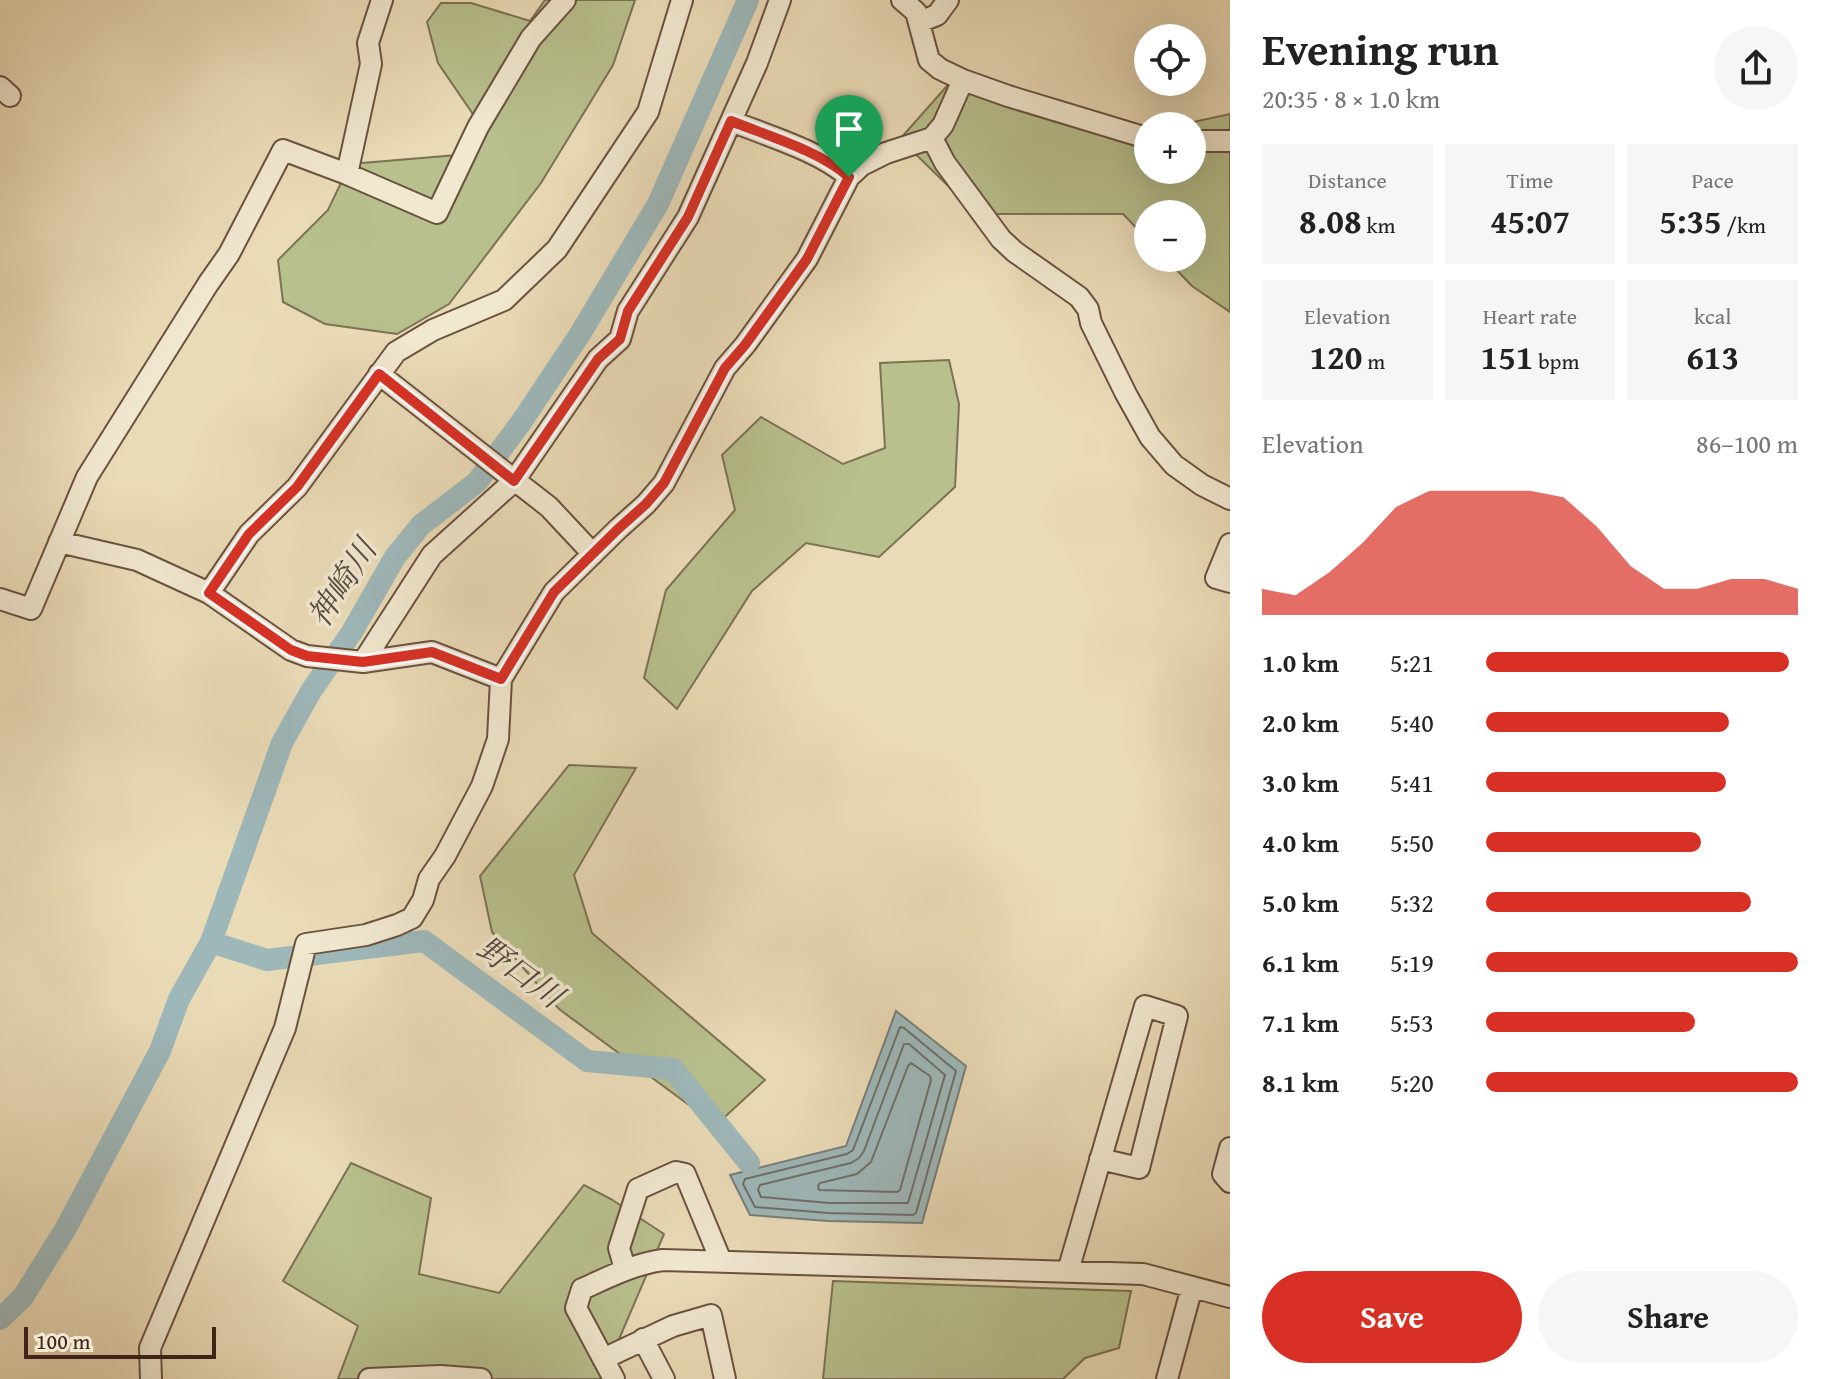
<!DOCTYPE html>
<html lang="en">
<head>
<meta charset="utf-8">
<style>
  body { margin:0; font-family:"Gentium Book Plus","Noto Serif JP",serif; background:#f6f6f6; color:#222; height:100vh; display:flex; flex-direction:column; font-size:30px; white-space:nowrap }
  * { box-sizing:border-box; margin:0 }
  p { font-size:26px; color:#767676 }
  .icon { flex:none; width:44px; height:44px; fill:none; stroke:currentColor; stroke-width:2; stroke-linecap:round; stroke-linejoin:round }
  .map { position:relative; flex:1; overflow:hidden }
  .details { display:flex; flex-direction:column; background:#fff; width:600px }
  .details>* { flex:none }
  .controls { position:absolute; left:1134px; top:24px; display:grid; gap:16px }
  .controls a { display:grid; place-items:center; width:72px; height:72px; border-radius:50%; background:#fff; box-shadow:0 8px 32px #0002; font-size:40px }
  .scale { position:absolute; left:24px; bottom:20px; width:192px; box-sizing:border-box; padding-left:8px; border:4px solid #402419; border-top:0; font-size:22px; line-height:28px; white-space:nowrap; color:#402419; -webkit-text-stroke:6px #f1e8d0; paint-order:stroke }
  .pin { position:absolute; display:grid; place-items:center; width:68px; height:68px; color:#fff; margin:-82px -34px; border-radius:50% 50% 50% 0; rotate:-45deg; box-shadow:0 0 8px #0007 }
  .pin .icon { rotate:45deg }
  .round { display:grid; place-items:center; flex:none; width:84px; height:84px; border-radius:42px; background:#f6f6f6 }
  .summary { display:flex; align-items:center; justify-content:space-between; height:136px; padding:0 32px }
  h1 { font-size:44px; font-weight:700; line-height:60px }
  .figures { display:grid; grid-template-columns:repeat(3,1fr); gap:12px; height:136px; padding:8px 32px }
  .figures div { display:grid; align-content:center; border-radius:0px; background:#f6f6f6; text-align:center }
  .figures b { font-size:34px; font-weight:700 }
  .figures small { font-size:22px; font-weight:400 }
  .figures p { font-size:22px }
  .chart { height:224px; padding:16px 32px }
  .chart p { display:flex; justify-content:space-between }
  .chart svg { width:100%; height:144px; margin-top:8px; fill:#d93025; opacity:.7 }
  .cta { display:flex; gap:16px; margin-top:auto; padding:16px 32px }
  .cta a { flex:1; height:92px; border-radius:48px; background:#d93025; color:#fff; font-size:32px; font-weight:700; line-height:92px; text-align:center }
  .cta a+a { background:#f6f6f6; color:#222 }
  ul { padding:0 32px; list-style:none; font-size:26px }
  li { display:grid; grid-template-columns:128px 96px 1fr; align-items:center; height:60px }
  li i { height:20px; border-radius:10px; background:#d93025 }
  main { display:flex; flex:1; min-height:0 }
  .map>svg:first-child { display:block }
  .green { fill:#b8c08e; stroke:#7c7254; stroke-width:2 }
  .water { fill:#9eb8ba; stroke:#787d7a; stroke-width:2 }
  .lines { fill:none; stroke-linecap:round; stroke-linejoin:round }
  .shore { stroke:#6f6e6a; stroke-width:2 }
  .river { stroke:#9eb8ba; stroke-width:22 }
  .minor-casing { stroke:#6a5240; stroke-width:24 }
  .minor { stroke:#f1e8d0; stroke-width:20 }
  .route-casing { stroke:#fff; stroke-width:16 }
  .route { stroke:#d93025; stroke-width:10 }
  .labels { text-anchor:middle; stroke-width:7; stroke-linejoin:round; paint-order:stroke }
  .water-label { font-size:32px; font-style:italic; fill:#584941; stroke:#f1e8d0 }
</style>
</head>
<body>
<main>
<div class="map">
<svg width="1230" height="1379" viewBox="0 0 1230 1379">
  <rect width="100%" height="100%" fill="#eadbb7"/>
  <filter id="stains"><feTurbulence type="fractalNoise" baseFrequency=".0025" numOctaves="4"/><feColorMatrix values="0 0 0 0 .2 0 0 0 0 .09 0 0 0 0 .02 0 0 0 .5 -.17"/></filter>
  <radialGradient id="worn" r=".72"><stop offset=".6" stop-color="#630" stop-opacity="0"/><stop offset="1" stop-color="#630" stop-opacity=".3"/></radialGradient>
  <path class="green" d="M545 0H635L613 65 541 183 449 304 397 334 325 324 283 302 278 260 328 210 350 164 457 155 479 123 438 63 427 22 441 3H471L530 21Z
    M947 86 1081 123 1148 130V170H1192V126H1175L1230 114V312L1192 286 1165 258H1192V214H1148V240L1123 214H977L900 139Z
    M949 360 959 404 955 487 879 557 806 543 752 591 677 709 644 678 666 590 735 510 722 455 761 417 843 464 885 448 880 363Z
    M569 765 636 768 574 875 592 933 765 1080 716 1125 559 1009 492 932 480 876Z
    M351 1163 431 1198 419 1274 499 1293 584 1185 611 1199 664 1234 602 1379H338L358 1326 283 1281Z
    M833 1281 1131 1291 1119 1348 1085 1358 1063 1379H823Z"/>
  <path class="water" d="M896 1011 966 1066 922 1223 828 1221 750 1215 730 1175 846 1146Z"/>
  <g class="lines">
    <path class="shore" d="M900 1027 904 1028 956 1071 916 1213 913 1215 828 1213 755 1207 743 1184 745 1179 847 1154 853 1150Z
      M904 1044H909L945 1075 908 1203H829L761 1197 758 1190 760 1185 851 1163 859 1158 864 1151Z
      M911 1063 930 1076 931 1080 900 1190 897 1192 819 1190 818 1186 820 1183 857 1174 871 1162 908 1066Z"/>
    <path class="river" d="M211 942 267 960 424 941 587 1061 673 1069 749 1163
      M0 1319 23 1297 66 1228 160 1051 179 999 211 942 282 743 311 691 352 632 395 557 421 525 477 482 522 421 580 334 658 204 748 0"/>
    <g class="minor-casing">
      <path id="minor" d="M902 0 916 12 929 60 940 69 963 80 1008 96 1140 136 1148 137
        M919 22 937 15 948 0
        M0 87 10 96
        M731 121C768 136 820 151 849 177
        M932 138 945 163 1001 239 1015 252 1079 297 1088 309 1091 323 1126 394 1150 437 1174 465 1202 485 1230 499
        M1192 141H1230
        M347 174 371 64 368 43 382 0
        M379 374 549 507 593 554
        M59 542 137 560 209 593 291 650 307 656 363 662 432 652 501 679
        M1230 544 1216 578 1230 582
        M209 593 249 534 297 487 396 352 433 330 504 300 557 249 648 112 682 0
        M0 599 31 609 87 477 208 284 229 254 283 150 347 174 437 213 478 127 531 38 565 0
        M363 662 432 555 514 481 598 359 620 339 628 311 688 217 757 63 780 0
        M1230 1148 1223 1174 1230 1182
        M625 1269 619 1248 638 1189 676 1172 685 1174 721 1261
        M1068 1271 1145 1006 1177 1016 1139 1168 1100 1159
        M643 1339 664 1379
        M603 1359 673 1326 711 1315 725 1379
        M151 1379 150 1348 285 1028 306 944 366 935 397 925 412 918 423 900 429 879 445 856 482 786 498 739 501 679 554 592 618 529 646 504 664 483 725 368 745 345 807 259 849 177 862 165 886 153 932 138 943 125 963 80
        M369 1379 440 1376 481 1379
        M614 1379 576 1308 582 1289C609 1277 634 1264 663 1260L1143 1274 1230 1297
        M1167 1379 1192 1287"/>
    </g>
    <use href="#minor" class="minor"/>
  </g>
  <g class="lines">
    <g class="route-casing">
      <path id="route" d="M731 121C768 136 820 151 849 177L807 259 745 345 725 368 664 483 646 504 618 529 554 592 501 679 432 652 363 662 307 656 291 650 209 593 249 534 297 487 379 374 514 481 598 359 620 339 628 311 688 217Z"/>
    </g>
    <use href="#route" class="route"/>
  </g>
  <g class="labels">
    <g class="water-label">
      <text transform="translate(342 583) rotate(-57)" y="11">神崎川</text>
      <text transform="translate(520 972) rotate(36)" y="11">野口川</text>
    </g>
  </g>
  <rect width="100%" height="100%" filter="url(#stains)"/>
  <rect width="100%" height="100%" fill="url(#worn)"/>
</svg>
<div class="controls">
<a><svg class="icon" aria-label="locate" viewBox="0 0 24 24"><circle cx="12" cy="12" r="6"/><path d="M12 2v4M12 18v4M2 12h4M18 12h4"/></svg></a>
<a>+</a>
<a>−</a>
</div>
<div class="scale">100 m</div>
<div class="pin" style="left:849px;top:177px;background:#1e9e55"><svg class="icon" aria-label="arrive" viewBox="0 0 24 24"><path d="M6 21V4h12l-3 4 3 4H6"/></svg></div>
</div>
<section class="details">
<div class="summary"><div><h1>Evening run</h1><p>20:35 · 8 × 1.0 km</p></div><a class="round"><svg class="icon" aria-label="share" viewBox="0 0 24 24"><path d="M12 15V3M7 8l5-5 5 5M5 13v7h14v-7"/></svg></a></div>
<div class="figures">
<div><p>Distance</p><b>8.08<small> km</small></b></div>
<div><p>Time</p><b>45:07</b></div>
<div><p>Pace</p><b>5:35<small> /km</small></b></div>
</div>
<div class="figures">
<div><p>Elevation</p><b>120<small> m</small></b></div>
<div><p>Heart rate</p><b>151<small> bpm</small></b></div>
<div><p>kcal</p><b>613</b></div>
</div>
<div class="chart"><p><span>Elevation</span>86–100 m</p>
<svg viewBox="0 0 160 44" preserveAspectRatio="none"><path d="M0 44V36L10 38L20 31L30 22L40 11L50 6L60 6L70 6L80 6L90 8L100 17L110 29L120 36L130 36L140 33L150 33L160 36V44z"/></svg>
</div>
<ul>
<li><b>1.0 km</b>5:21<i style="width:97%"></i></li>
<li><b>2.0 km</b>5:40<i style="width:78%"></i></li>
<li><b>3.0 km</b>5:41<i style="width:77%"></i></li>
<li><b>4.0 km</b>5:50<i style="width:69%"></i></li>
<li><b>5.0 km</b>5:32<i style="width:85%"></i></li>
<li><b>6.1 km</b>5:19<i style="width:100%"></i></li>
<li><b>7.1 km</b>5:53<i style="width:67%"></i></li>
<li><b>8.1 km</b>5:20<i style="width:100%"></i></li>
</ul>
<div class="cta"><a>Save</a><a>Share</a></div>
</section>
</main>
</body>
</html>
